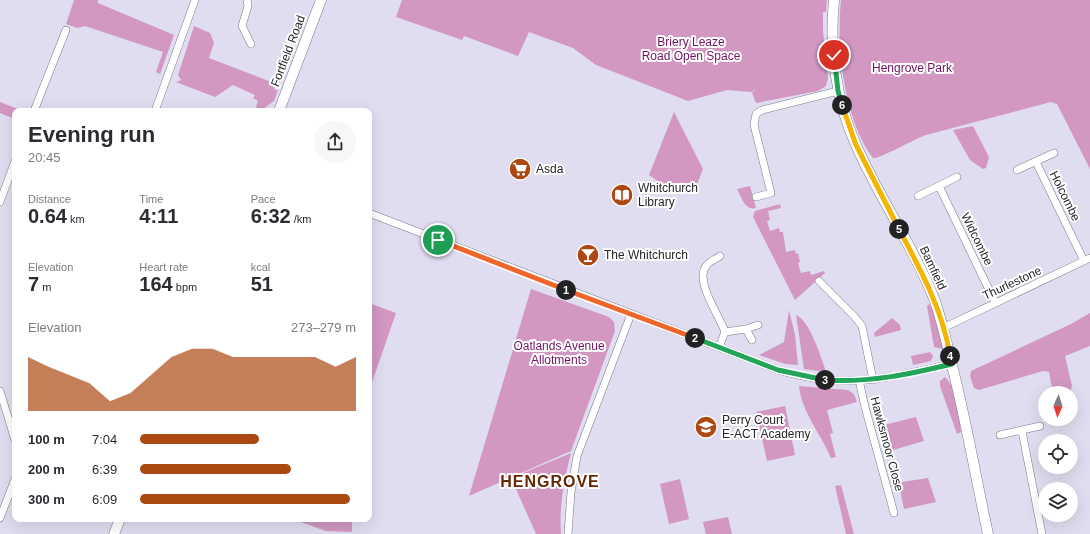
<!DOCTYPE html>
<html lang="en">
<head>
<meta charset="utf-8">
<style>
  body { margin:0; font-family:Arial,sans-serif; background:#f7f7f7; color:#2b2b33; height:100vh; display:flex; flex-direction:column; font-size:15px; white-space:nowrap }
  * { box-sizing:border-box; margin:0 }
  p { font-size:13px; color:#7c7c81 }
  .icon { flex:none; width:22px; height:22px; fill:none; stroke:currentColor; stroke-width:2; stroke-linecap:round; stroke-linejoin:round }
  .map { position:relative; flex:1; overflow:hidden }
  .sheet { position:absolute; left:12px; top:108px; width:360px; height:414px; display:flex; flex-direction:column; background:#fff; border-radius:8px; box-shadow:0 4px 16px #0002 }
  .sheet>* { flex:none }
  .needle { width:26px; rotate:183deg }
  .fabs { position:absolute; left:1038px; top:386px; display:grid; gap:8px }
  .fabs a { display:grid; place-items:center; width:40px; height:40px; border-radius:50%; background:#fff; box-shadow:0 4px 16px #0002; font-size:20px }
  .pin { position:absolute; display:grid; place-items:center; width:34px; height:34px; color:#fff; margin:-17px; border:2px solid #fff; border-radius:50%; box-shadow:0 1px 4px #0007 }
  .km { position:absolute; width:20px; height:20px; margin:-10px; border-radius:50%; background:#222; color:#fff; font-size:11px; line-height:20px; text-align:center }
  .round { display:grid; place-items:center; flex:none; width:42px; height:42px; border-radius:21px; background:#f7f7f7 }
  .headline { display:flex; align-items:center; justify-content:space-between; height:68px; padding:0 16px }
  h1 { font-size:22px; font-weight:800; line-height:30px }
  .metrics { display:grid; grid-template-columns:repeat(3,1fr); gap:6px; height:68px; padding:4px 16px }
  .metrics div { display:grid; align-content:center }
  .metrics b { font-size:20px; font-weight:800 }
  .metrics small { font-size:11px; font-weight:400 }
  .metrics p { font-size:11px }
  .chart { height:112px; padding:8px 16px }
  .chart p { display:flex; justify-content:space-between }
  .chart svg { width:100%; height:72px; margin-top:4px; fill:#ac4812; opacity:.7 }
  ul { padding:0 16px; list-style:none; font-size:13px }
  li { display:grid; grid-template-columns:64px 48px 1fr; align-items:center; height:30px }
  li i { height:10px; border-radius:5px; background:#ac4812 }
  .map>svg:first-child { display:block }
  .green { fill:#d298c2 }
  .lines { fill:none; stroke-linecap:round; stroke-linejoin:round }
  .street-casing { stroke:#7a7889; stroke-width:8 }
  .secondary-casing { stroke:#7a7889; stroke-width:11 }
  .street { stroke:#fff; stroke-width:7 }
  .secondary { stroke:#fff; stroke-width:10 }
  .split-1-casing { stroke:#fff; stroke-width:8 }
  .split-2-casing { stroke:#fff; stroke-width:8 }
  .split-3-casing { stroke:#fff; stroke-width:8 }
  .split-4-casing { stroke:#fff; stroke-width:8 }
  .split-5-casing { stroke:#fff; stroke-width:8 }
  .split-6-casing { stroke:#fff; stroke-width:8 }
  .split-7-casing { stroke:#fff; stroke-width:8 }
  .split-1 { stroke:#f0652b; stroke-width:5 }
  .split-2 { stroke:#f0652b; stroke-width:5 }
  .split-3 { stroke:#22a559; stroke-width:5 }
  .split-4 { stroke:#22a559; stroke-width:5 }
  .split-5 { stroke:#f5b400; stroke-width:5 }
  .split-6 { stroke:#f5b400; stroke-width:5 }
  .split-7 { stroke:#22a559; stroke-width:5 }
  .labels { text-anchor:middle; stroke-width:4; stroke-linejoin:round; paint-order:stroke }
  .park-label { font-size:12px; fill:#721361; stroke:#fff }
  .street-label { font-size:12px; fill:#26252c; stroke:#fff }
  .poi-label { font-size:12px; fill:#26252c; stroke:#fff; text-anchor:start }
  .district-label { font-size:16px; font-weight:bold; letter-spacing:1px; fill:#662705; stroke:#fff }
</style>
</head>
<body>
<div class="map">
<svg width="1090" height="534" viewBox="0 0 1090 534">
  <rect width="100%" height="100%" fill="#e0ddf0"/>
  <path class="green" d="M74 0H98V3L174 35 160 74 156 72 163 52 85 26 77 28 66 24Z
    M402 0H827L826 12H823V31L828 78 826 86 818 91 756 103 752 93 757 88 752 92 727 90 688 101 596 65 573 48 529 32 518 56 464 36 462 40 396 17Z
    M841 0H1090V169L1057 104 1051 102 926 135C916 138 878 160 873 158 844 120 836 47 841 0Z
    M194 26 210 33 214 43 209 58 274 83 275 80H278L279 76 282 77 280 82 274 85 275 90H278L274 101 260 111 256 107 258 101 253 98 255 95 233 85 215 97 176 82 181 80 178 75Z
    M0 102 23 111H15V117L12 116V118L0 113Z
    M674 112 703 169 693 194 659 182 649 175Z
    M973 126 989 157 986 168 983 169 970 160 953 130Z
    M750 186 756 208C745 211 742 198 737 189Z
    M780 204 781 208 768 211 770 220 767 221 770 231 779 228 780 232H783L786 252 795 250 796 254 798 253 800 262 798 263 801 273 810 271 811 275 824 271 825 273 795 300 753 217 755 211Z
    M531 289 609 317 614 322 615 331 571 451 469 496Z
    M369 303 396 313 369 391Z
    M929 304C936 313 944 337 942 349L934 347 927 306Z
    M789 310 795 335 798 365 785 364 759 355 784 342Z
    M1090 313V346L1065 356 1072 386 1070 393H1053L1049 372 1043 371 979 390 974 388 970 376 971 371 1071 324Z
    M796 315C809 319 822 359 826 372L804 369Z
    M892 318 900 325 901 330 875 337 874 333Z
    M930 352 933 356 931 361 913 365 911 356Z
    M945 377C958 389 959 416 961 432L957 434 940 386V381Z
    M799 386 848 390 854 394 857 402 827 410 833 433 830 434 836 457 831 458C820 432 802 413 799 386Z
    M785 406 795 455 767 461 756 412Z
    M916 417 924 441 890 451 883 428 884 425Z
    M571 453C564 480 559 506 561 534H536L511 478Z
    M928 478 936 502 904 509 899 485 902 482Z
    M680 479 689 519 669 524 660 484Z
    M841 485 854 534H846L835 486Z
    M728 517 732 534H706L703 522Z
    M292 519H352V532L326 531Z"/>
  <g class="lines">
    <g class="street-casing">
      <path id="street" d="M247 0 248 6 242 26 251 44
        M34 111 66 30
        M155 111 195 0
        M1036 162 1084 261
        M1017 170 1054 153
        M939 186 995 302
        M918 196 957 177
        M756 197 771 193 754 125 756 114 762 110 838 91
        M0 202 15 161
        M369 213 778 370C794 374 810 378 826 380 869 384 910 373 952 364
        M819 281 854 316 862 326 873 380
        M943 328 1090 258
        M746 329 752 340
        M725 332 746 329 758 325
        M719 347 725 332C720 316 693 280 707 265 710 261 716 259 720 256
        M859 380 865 407 894 513
        M0 391 15 440
        M1022 431 1042 534
        M1000 435 1040 426
        M0 518 15 479
        M568 534 571 492 577 456 631 314"/>
    </g>
    <g class="secondary-casing">
      <path id="secondary" d="M834 0C829 48 836 101 856 145 879 198 914 247 935 301 942 322 947 344 952 365 966 421 976 478 988 534
        M279 111 321 0
        M114 534 120 519"/>
    </g>
    <use href="#street" class="street"/>
    <use href="#secondary" class="secondary"/>
  </g>
  <g class="lines">
    <g class="split-1-casing">
      <path id="split-1" d="M438 240 566 290"/>
    </g>
    <g class="split-2-casing">
      <path id="split-2" d="M566 290 695 338"/>
    </g>
    <g class="split-3-casing">
      <path id="split-3" d="M695 338 778 370 825 380"/>
    </g>
    <g class="split-4-casing">
      <path id="split-4" d="M825 380C869 383 910 374 952 364L950 356"/>
    </g>
    <g class="split-5-casing">
      <path id="split-5" d="M899 229C920 269 943 310 950 356"/>
    </g>
    <g class="split-6-casing">
      <path id="split-6" d="M842 105 856 145 899 229"/>
    </g>
    <g class="split-7-casing">
      <path id="split-7" d="M834 55 838 91 842 105"/>
    </g>
    <use href="#split-1" class="split-1"/>
    <use href="#split-2" class="split-2"/>
    <use href="#split-3" class="split-3"/>
    <use href="#split-4" class="split-4"/>
    <use href="#split-5" class="split-5"/>
    <use href="#split-6" class="split-6"/>
    <use href="#split-7" class="split-7"/>
  </g>
  <defs>
    <g id="supermarket-disc" transform="scale(1.15)"><circle r="9.5" fill="#ac4812" stroke="#fff"/><path d="M-6-5.5h2.5l.6 2H6L4.5 2H-2.5L-4.4-4H-6ZM-1.5 3.2a1.3 1.3 0 1 0 .1 0ZM3 3.2a1.3 1.3 0 1 0 .1 0Z" fill="#fff"/></g>
    <g id="library-disc" transform="scale(1.15)"><circle r="9.5" fill="#ac4812" stroke="#fff"/><path d="M-6-4Q-3-5.5-.7-3.5V5Q-3 3-6 4ZM6-4Q3-5.5 .7-3.5V5Q3 3 6 4Z" fill="#fff"/></g>
    <g id="bar-disc" transform="scale(1.15)"><circle r="9.5" fill="#ac4812" stroke="#fff"/><path d="M-6-5H6L.8 .8V4.5H3.5V6h-7V4.5H-.8V.8Z" fill="#fff"/></g>
    <g id="school-disc" transform="scale(1.15)"><circle r="9.5" fill="#ac4812" stroke="#fff"/><path d="M0-5L7-2L0 1L-7-2ZM-4 1L0 2.5L4 1V4Q0 6-4 4Z" fill="#fff"/></g>
  </defs>
  <g fill-rule="evenodd">
    <use href="#supermarket-disc" x="520" y="169"/>
    <use href="#library-disc" x="622" y="195"/>
    <use href="#bar-disc" x="588" y="255"/>
    <use href="#school-disc" x="706" y="427"/>
  </g>
  <g class="labels">
    <g class="park-label">
      <text x="691" y="46">Briery Leaze<tspan x="691" dy="14">Road Open Space</tspan></text>
      <text x="912" y="72">Hengrove Park</text>
      <text x="559" y="350">Oatlands Avenue<tspan x="559" dy="14">Allotments</tspan></text>
    </g>
    <g class="street-label">
      <text transform="translate(288 51) rotate(-69)" y="4">Fortfield Road</text>
      <text transform="translate(1065 196) rotate(64)" y="4">Holcombe</text>
      <text transform="translate(977 239) rotate(64)" y="4">Widcombe</text>
      <text transform="translate(933 268) rotate(65)" y="4">Bamfield</text>
      <text transform="translate(1012 283) rotate(-25)" y="4">Thurlestone</text>
      <text transform="translate(887 444) rotate(75)" y="4">Hawksmoor Close</text>
    </g>
    <g class="poi-label">
      <text x="536" y="173">Asda</text>
      <text x="638" y="192">Whitchurch<tspan x="638" dy="14">Library</tspan></text>
      <text x="604" y="259">The Whitchurch</text>
      <text x="722" y="424">Perry Court<tspan x="722" dy="14">E-ACT Academy</tspan></text>
    </g>
    <g class="district-label">
      <text x="550" y="487">HENGROVE</text>
    </g>
  </g>
</svg>
<div class="fabs">
<a><svg class="needle" viewBox="-14 -14 28 28"><path d="M0-13l5 13h-10z" fill="#e53935"/><path d="M0 13l5-13h-10z" fill="#7c7c81"/></svg></a>
<a><svg class="icon" aria-label="locate" viewBox="0 0 24 24"><circle cx="12" cy="12" r="6"/><path d="M12 2v4M12 18v4M2 12h4M18 12h4"/></svg></a>
<a><svg class="icon" aria-label="layers" viewBox="0 0 24 24"><path d="M12 4l9 5-9 5-9-5zM3 14l9 5 9-5"/></svg></a>
</div>
<div class="pin" style="left:438px;top:240px;background:#1e9e55"><svg class="icon" aria-label="arrive" viewBox="0 0 24 24"><path d="M6 21V4h12l-3 4 3 4H6"/></svg></div>
<div class="pin" style="left:834px;top:55px;background:#d93025"><svg class="icon" aria-label="check" viewBox="0 0 24 24"><path d="M5 12l5 5 9-10"/></svg></div>
<b class="km" style="left:566px;top:290px">1</b>
<b class="km" style="left:695px;top:338px">2</b>
<b class="km" style="left:825px;top:380px">3</b>
<b class="km" style="left:950px;top:356px">4</b>
<b class="km" style="left:899px;top:229px">5</b>
<b class="km" style="left:842px;top:105px">6</b>
<section class="sheet">
<div class="headline"><div><h1>Evening run</h1><p>20:45</p></div><a class="round"><svg class="icon" aria-label="share" viewBox="0 0 24 24"><path d="M12 15V3M7 8l5-5 5 5M5 13v7h14v-7"/></svg></a></div>
<div class="metrics">
<div><p>Distance</p><b>0.64<small> km</small></b></div>
<div><p>Time</p><b>4:11</b></div>
<div><p>Pace</p><b>6:32<small> /km</small></b></div>
</div>
<div class="metrics">
<div><p>Elevation</p><b>7<small> m</small></b></div>
<div><p>Heart rate</p><b>164<small> bpm</small></b></div>
<div><p>kcal</p><b>51</b></div>
</div>
<div class="chart"><p><span>Elevation</span>273–279 m</p>
<svg viewBox="0 0 160 44" preserveAspectRatio="none"><path d="M0 44V11L10 17L20 22L30 27L40 38L50 33L60 22L70 11L80 6L90 6L100 11L110 11L120 11L130 11L140 11L150 17L160 11V44z"/></svg>
</div>
<ul>
<li><b>100 m</b>7:04<i style="width:55%"></i></li>
<li><b>200 m</b>6:39<i style="width:70%"></i></li>
<li><b>300 m</b>6:09<i style="width:97%"></i></li>
</ul>
</section>
</div>
</body>
</html>
